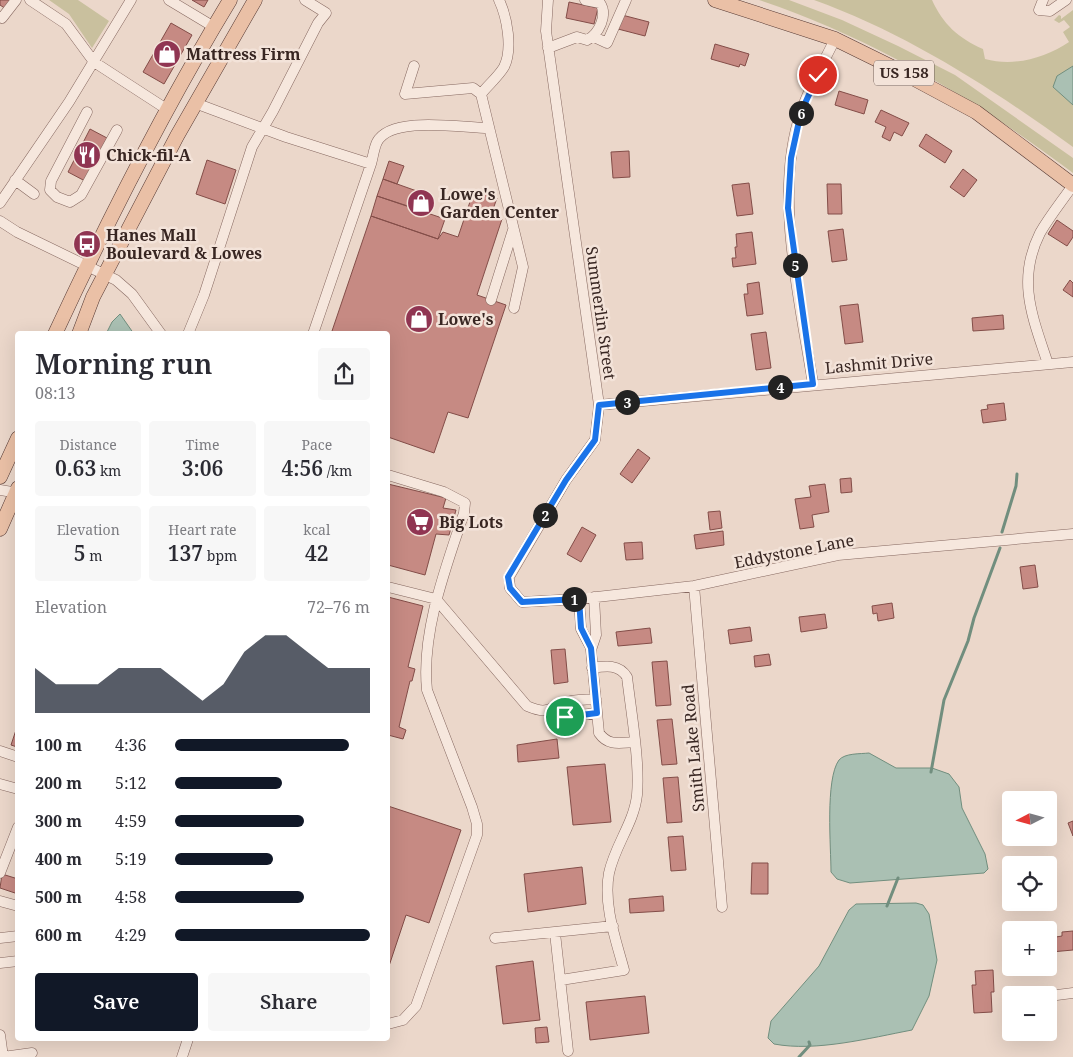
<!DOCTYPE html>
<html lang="en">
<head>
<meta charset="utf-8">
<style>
  body { margin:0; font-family:"Noto Serif",serif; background:#f7f7f7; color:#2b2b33; height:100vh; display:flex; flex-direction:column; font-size:19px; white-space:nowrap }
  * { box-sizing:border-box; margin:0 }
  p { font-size:16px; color:#7c7c81 }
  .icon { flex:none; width:28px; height:28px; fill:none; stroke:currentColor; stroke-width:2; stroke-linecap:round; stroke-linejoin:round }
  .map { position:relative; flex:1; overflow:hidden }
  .drawer { position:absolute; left:15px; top:331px; width:375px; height:710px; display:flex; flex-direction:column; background:#fff; border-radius:5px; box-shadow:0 5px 20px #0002 }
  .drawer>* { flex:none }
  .needle { width:32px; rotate:264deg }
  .controls { position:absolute; left:1002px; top:791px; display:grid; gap:10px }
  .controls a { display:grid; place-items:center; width:55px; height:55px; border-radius:5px; background:#fff; box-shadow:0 5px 20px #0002; font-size:25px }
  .pin { position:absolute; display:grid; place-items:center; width:42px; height:42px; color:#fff; margin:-21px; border:2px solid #fff; border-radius:50%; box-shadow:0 1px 5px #0007 }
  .km { position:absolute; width:25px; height:25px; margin:-12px; border-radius:50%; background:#222; color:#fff; font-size:14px; line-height:25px; text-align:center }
  .round { display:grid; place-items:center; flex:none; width:52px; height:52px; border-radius:5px; background:#f7f7f7 }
  .headline { display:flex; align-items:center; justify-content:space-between; height:85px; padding:0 20px }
  h1 { font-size:28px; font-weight:600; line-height:38px }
  .stats { display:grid; grid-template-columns:repeat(3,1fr); gap:8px; height:85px; padding:5px 20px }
  .stats div { display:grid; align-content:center; border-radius:5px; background:#f7f7f7; text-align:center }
  .stats b { font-size:21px; font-weight:600 }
  .stats small { font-size:14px; font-weight:400 }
  .stats p { font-size:14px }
  .chart { height:140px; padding:10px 20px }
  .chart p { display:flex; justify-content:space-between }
  .chart svg { width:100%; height:90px; margin-top:5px; fill:#111827; opacity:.7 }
  .primary-button { display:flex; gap:10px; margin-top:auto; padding:10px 20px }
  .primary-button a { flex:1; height:58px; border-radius:5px; background:#111827; color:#fff; font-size:20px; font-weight:600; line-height:58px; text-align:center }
  .primary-button a+a { background:#f7f7f7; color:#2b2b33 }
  ul { padding:0 20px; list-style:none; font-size:16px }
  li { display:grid; grid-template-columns:80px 60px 1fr; align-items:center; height:38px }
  li i { height:12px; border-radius:6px; background:#111827 }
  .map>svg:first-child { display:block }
  .green { fill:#c9c09e }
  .water { fill:#aac0b3; stroke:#718e7e }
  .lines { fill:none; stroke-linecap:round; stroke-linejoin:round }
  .stream { stroke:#718e7e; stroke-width:3 }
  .building { fill:#c68a83; stroke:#834d48 }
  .minor-casing { stroke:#866860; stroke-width:11 }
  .major-casing { stroke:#553833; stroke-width:15 }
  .minor { stroke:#f6e7dd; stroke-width:10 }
  .major { stroke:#eac0a6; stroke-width:14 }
  .route-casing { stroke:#fff; stroke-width:10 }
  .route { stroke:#1a73e8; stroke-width:6 }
  .labels { text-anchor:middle; stroke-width:5; stroke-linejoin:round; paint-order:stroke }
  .shield { fill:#f3e3d9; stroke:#705f59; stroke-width:1 }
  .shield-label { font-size:15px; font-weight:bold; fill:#382622 }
  .poi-label { font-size:16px; font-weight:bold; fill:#382622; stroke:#f3e3d9; text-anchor:start }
  .street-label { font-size:16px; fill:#382622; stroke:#f3e3d9 }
</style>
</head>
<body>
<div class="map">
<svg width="1073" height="1057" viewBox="0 0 1073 1057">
  <rect width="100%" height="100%" fill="#ebd7ca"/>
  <path class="green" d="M49 0H78L109 21 92 48 69 14Z
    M759 0H789L842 20 898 46 955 75 1073 158V173C976 100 875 39 759 0Z
    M814 0H932C943 24 958 38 983 49L985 59C1014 67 1045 58 1069 42L1063 32 1070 27 1064 20 1059 23 1054 20 1059 15 1061 16V19L1073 10V147C993 89 908 34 814 0Z"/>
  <path class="water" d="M1073 66V105L1053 87 1057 76Z
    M120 314 134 334H106L112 322Z
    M869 753 896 768H932L949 774 959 787 962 808 985 854 988 869 984 873 850 883 837 879 831 872C831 848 825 779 839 760 845 753 860 754 869 753Z
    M916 903 923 905 929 914 937 960 929 996 912 1030C870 1038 816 1052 774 1044L768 1038 771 1021 819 966 849 910 856 904Z"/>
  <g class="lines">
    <path class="stream" d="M1002 532 1016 486 1017 474
      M931 772 944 700 968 641 974 618 1000 548
      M887 906 898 878
      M799 1057 810 1045 809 1042"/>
  </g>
  <path class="building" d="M0 0H13L6 9 0 5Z
    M192 0H208L204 7Z
    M569 2 598 8 594 24 566 18Z
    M622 15 649 22 645 36 618 29Z
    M171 23 192 35 164 84 143 72Z
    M715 44 749 54 745 66 740 64 739 67 711 59Z
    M839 91 868 100 864 114 835 105Z
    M881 110 909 123 902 136 894 132 890 141 882 137 886 127 875 122Z
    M90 129 107 138 85 181 68 172Z
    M926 134 952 151 945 163 919 146Z
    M629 151 630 177 613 178 611 152Z
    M207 160 236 170 225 204 196 194Z
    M389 161 404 166 397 184 383 179Z
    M963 169 977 180 964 197 950 187Z
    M383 179 428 195 423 211 377 196Z
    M749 183 753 214 737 216 732 185Z
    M827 184H841L842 214H828Z
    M474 190 497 198 491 215 502 219 477 295 506 305 468 418 448 412 434 453 388 437V334H331L371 216 438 239 443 232 458 237Z
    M377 196 445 219 438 239 371 216Z
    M1057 220 1073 231V237L1067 246 1048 234Z
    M843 229 847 260 832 262 828 231Z
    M752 232 756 264 733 267 732 258H736L735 247H737L736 234Z
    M1070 280 1073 283V297L1063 290Z
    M759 282 763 314 747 316 744 294H748L747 284Z
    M858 304 863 342 845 344 840 306Z
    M1003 315 1004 329 973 331 972 318Z
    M766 332 771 368 756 370 751 334Z
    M1004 403 1006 420 983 423 981 410 988 409 987 405Z
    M638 449 650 458 632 483 620 474Z
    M851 478 852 492 841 493 840 479Z
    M388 484 446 498 443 508 456 510 449 535 436 534 425 575 388 565Z
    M825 484 829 512 812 515 814 527 800 529 795 499 811 497 809 486Z
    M720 511 722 528 710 530 708 512Z
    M582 527 596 535 581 562 567 554Z
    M723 531 724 545 696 549 694 535Z
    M642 542 643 559 626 560 624 543Z
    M1035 565 1038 587 1023 589 1020 567Z
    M388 597 423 606 408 667 415 669 412 681H410L399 727 406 730 403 739 388 735Z
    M892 603 894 618 878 621 877 613 873 614 872 606Z
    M825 614 827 628 801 632 799 617Z
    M750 627 752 641 730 644 728 630Z
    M650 628 652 643 618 646 616 632Z
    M565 649 568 682 554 684 551 650Z
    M769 654 771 665 755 667 754 656Z
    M667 661 671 705 656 706 652 662Z
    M672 719 677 764 662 765 657 720Z
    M16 730H18L17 747 11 745Z
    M557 739 559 758 518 762 517 745Z
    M605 764 611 822 573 825 567 767Z
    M678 777 682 822 667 823 663 778Z
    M388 806 461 830 429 923 406 915 388 969Z
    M1073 821V836L1068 823Z
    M683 836 686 870 671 871 668 837Z
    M752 863H768V894H751Z
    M582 867 586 904 528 912 524 874Z
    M2 874 18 879V894L0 888Z
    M663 896 664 911 630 913 629 899Z
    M1073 931V950L1051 952 1050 938 1062 936V932Z
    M533 961 540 1020 503 1024 496 966Z
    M993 970 994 992H991L992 1012 974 1013 972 985H976L975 971Z
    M645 996 649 1033 590 1040 586 1002Z
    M547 1027 549 1042 536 1043 535 1028Z"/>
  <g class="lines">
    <g class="minor-casing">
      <path id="minor" d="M30 0 66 24 94 62 168 110
        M169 0 214 27
        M548 0 546 31 599 405 595 440 566 480 509 577 510 588 522 602 579 599 694 586 838 555 1073 534
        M1043 0 1039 10 1050 11 1066 0
        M0 17 2 18 16 0
        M594 37 607 43 626 0
        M548 48 577 37 587 40C599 34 608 15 600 3L585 0
        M414 66 405 94 473 88 481 94 523 267 514 308
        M481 94C488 85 498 77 504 67 513 49 507 17 499 0
        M195 103 286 137 371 164 313 334
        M87 112 51 181 50 190 57 197 70 202 81 195 117 130
        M371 164C373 157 374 148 377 142 391 115 463 128 488 128
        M15 180 34 194
        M0 203 69 102 131 0
        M0 221 17 232 116 280 132 294 161 334
        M491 300 513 230
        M188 334 204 295 252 147 273 111 318 23 326 13 305 0
        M1048 364C1033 318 1016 281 1040 233 1049 217 1062 201 1073 185
        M813 384C800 301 773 193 801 112 809 87 824 62 835 39
        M599 405 1073 362
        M388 475 444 492 465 503 464 513C446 567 421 632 427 690L472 807 477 824V835L416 1006 403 1020 388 1024
        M0 490 18 493
        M694 586 722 907
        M388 587 436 599 527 706C546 714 546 710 564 703 573 699 586 700 596 699
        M594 597 596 635 591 650 599 733C608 746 619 743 634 742
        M579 599 581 629 591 648
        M551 711 565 717 597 713
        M0 751 18 757
        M0 784 18 789
        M0 873 18 827
        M0 901 18 906
        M555 933 568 1051
        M0 938 18 936
        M495 938 613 926
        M0 963 18 961
        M561 980 624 970C616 940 603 905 609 873 615 845 634 823 637 795 640 762 631 711 627 677 619 664 606 666 592 668
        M1049 996 1073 993
        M0 1035 3 1057
        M3 1057 32 1053
        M182 1057 188 1039"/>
    </g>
    <g class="major-casing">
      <path id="major" d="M715 0 835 39 894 68 976 112 1073 185
        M55 334C108 220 165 107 230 0
        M79 334 93 297 177 136 255 0
        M0 477 18 438
        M0 529 18 488"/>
    </g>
    <use href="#minor" class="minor"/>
    <use href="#major" class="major"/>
  </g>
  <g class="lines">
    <g class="route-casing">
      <path id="route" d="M565 717 597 713 591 648 581 628 579 599 522 602 510 588 508 577 566 480 595 440 599 405 813 384 788 208 791 158 801 112 818 75"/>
    </g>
    <use href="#route" class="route"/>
  </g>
  <defs>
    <g id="shop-disc" transform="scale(1.4375)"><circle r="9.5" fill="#903552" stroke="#f3e3d9"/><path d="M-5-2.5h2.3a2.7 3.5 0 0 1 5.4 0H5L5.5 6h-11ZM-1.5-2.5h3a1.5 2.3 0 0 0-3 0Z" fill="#fff"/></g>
    <g id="restaurant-disc" transform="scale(1.4375)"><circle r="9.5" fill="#903552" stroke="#f3e3d9"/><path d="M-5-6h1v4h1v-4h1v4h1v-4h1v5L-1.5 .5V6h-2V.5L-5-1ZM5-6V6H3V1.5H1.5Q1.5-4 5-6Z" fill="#fff"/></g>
    <g id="bus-disc" transform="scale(1.4375)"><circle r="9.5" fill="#903552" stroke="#f3e3d9"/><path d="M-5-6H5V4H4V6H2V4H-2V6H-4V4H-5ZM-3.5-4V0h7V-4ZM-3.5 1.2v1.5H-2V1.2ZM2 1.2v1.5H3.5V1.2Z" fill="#fff"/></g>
    <g id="supermarket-disc" transform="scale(1.4375)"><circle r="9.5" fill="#903552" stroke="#f3e3d9"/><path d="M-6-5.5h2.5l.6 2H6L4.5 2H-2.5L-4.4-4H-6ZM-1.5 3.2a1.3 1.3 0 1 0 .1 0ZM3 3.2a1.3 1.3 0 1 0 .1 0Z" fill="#fff"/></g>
  </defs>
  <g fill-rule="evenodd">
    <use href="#shop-disc" x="167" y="54"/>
    <use href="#restaurant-disc" x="87" y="155"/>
    <use href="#shop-disc" x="421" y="203"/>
    <use href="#bus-disc" x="87" y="244"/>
    <use href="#shop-disc" x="419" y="319"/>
    <use href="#supermarket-disc" x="420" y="522"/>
  </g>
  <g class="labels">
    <rect class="shield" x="874" y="60.5" width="60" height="25" rx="4"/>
    <g class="shield-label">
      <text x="904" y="78">US 158</text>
    </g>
    <g class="poi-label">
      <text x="186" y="60">Mattress Firm</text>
      <text x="106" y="161">Chick-fil-A</text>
      <text x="440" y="200">Lowe's<tspan x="440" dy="18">Garden Center</tspan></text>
      <text x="106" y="241">Hanes Mall<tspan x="106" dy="18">Boulevard &amp; Lowes</tspan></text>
      <text x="438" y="325">Lowe's</text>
      <text x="439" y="528">Big Lots</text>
    </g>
    <g class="street-label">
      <text transform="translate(601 313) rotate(82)" y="6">Summerlin Street</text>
      <text transform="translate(879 363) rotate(-5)" y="6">Lashmit Drive</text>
      <text transform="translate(794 551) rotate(-11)" y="6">Eddystone Lane</text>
      <text transform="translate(693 748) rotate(-95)" y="6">Smith Lake Road</text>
    </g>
  </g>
</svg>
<div class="controls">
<a><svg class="needle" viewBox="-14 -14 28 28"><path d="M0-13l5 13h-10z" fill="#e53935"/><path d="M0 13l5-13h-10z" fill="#7c7c81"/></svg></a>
<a><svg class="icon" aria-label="locate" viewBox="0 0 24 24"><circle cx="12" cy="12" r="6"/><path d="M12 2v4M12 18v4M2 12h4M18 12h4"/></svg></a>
<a>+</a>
<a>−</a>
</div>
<div class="pin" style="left:565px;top:717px;background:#1e9e55"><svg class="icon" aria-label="arrive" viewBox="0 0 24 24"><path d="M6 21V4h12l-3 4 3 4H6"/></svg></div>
<div class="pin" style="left:818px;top:75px;background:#d93025"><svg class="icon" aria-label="check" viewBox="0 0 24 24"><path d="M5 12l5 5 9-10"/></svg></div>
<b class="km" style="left:574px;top:599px">1</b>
<b class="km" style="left:545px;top:515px">2</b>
<b class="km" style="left:627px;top:402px">3</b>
<b class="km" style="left:780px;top:387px">4</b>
<b class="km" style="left:795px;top:265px">5</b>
<b class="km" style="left:801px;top:113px">6</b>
<section class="drawer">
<div class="headline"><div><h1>Morning run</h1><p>08:13</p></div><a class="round"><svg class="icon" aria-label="share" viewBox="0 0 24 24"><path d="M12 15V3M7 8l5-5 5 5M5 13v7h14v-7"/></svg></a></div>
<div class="stats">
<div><p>Distance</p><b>0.63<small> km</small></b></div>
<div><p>Time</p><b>3:06</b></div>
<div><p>Pace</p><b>4:56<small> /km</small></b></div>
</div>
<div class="stats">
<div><p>Elevation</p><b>5<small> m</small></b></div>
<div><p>Heart rate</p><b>137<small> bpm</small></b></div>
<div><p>kcal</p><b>42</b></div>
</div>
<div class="chart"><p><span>Elevation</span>72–76 m</p>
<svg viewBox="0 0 160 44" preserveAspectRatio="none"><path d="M0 44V22L10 30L20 30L30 30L40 22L50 22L60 22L70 30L80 38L90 30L100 14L110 6L120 6L130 14L140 22L150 22L160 22V44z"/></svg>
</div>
<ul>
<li><b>100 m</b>4:36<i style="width:89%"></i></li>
<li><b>200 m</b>5:12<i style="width:55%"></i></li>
<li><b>300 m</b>4:59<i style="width:66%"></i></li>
<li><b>400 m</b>5:19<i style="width:50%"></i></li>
<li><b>500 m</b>4:58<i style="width:66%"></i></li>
<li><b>600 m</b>4:29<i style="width:100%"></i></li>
</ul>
<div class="primary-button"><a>Save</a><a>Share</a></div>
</section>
</div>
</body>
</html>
